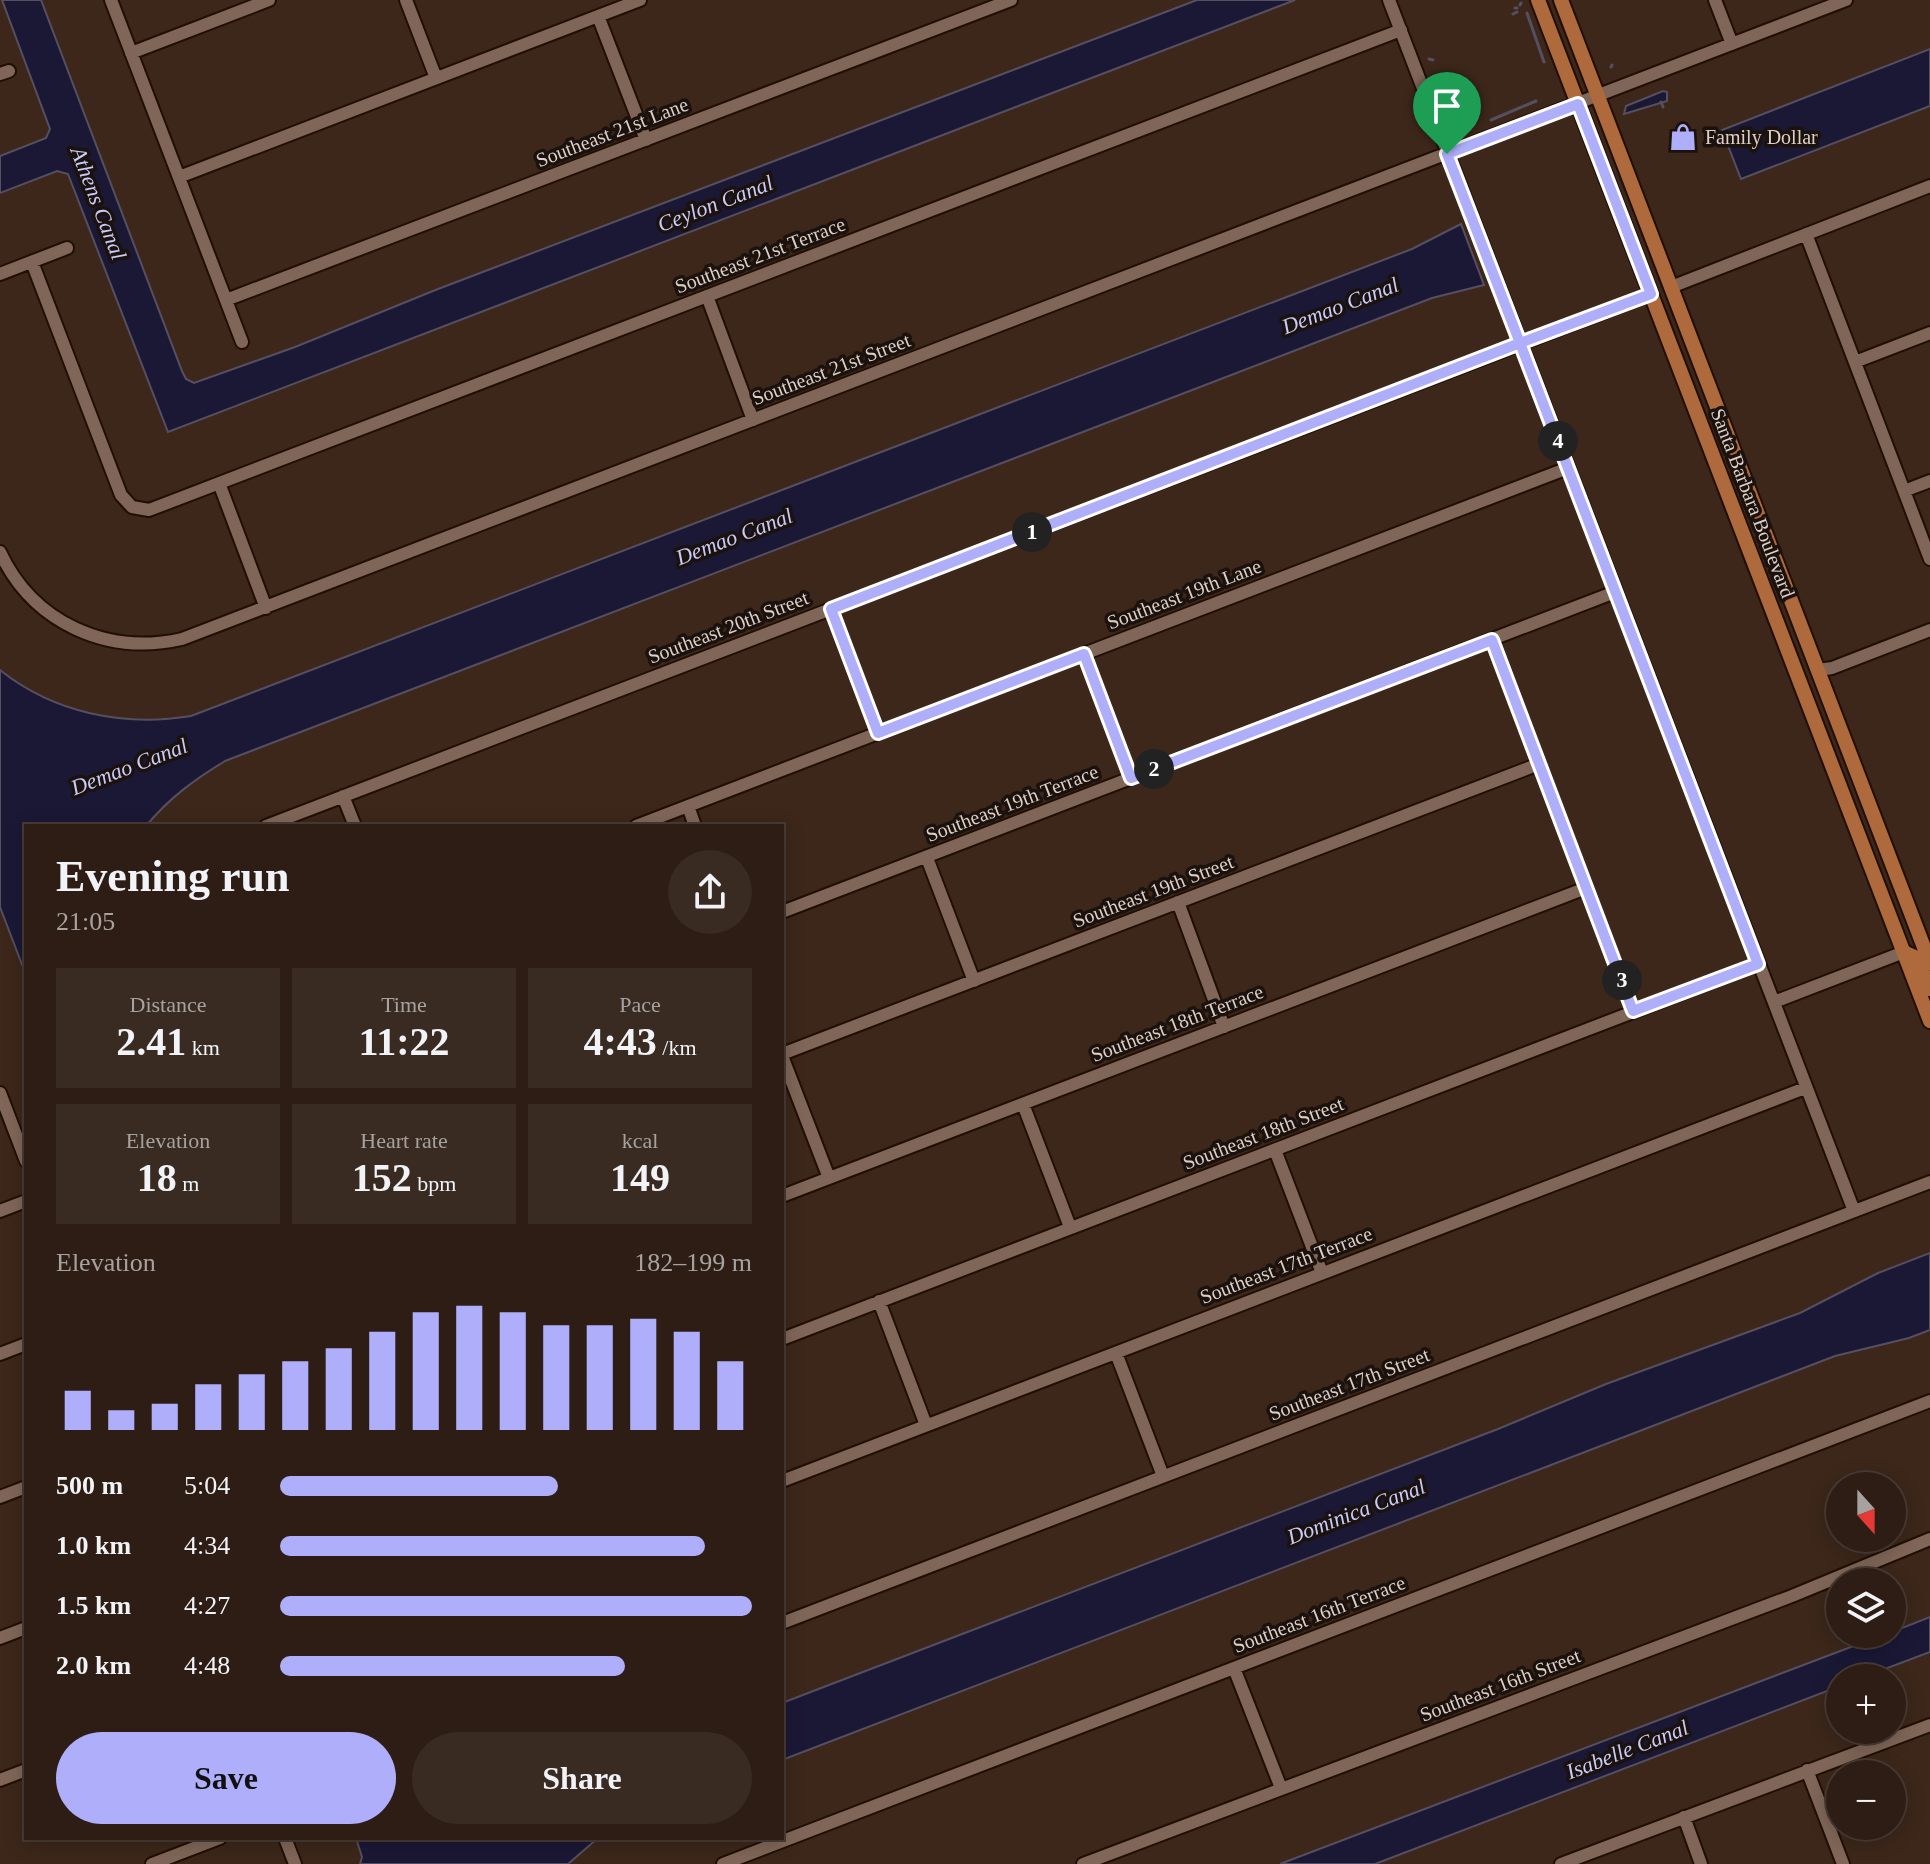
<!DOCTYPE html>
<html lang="en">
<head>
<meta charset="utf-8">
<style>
  body { margin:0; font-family:Georgia,serif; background:#392a22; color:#f1f3f6; height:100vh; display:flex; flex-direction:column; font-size:30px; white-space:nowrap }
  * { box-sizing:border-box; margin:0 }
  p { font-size:26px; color:#a7a2a0 }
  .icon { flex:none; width:44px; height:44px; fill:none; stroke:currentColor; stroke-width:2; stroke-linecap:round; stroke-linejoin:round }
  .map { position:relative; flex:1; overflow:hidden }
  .drawer { position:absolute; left:24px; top:824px; width:760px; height:1016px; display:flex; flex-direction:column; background:#2d1d14; border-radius:0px; box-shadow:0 4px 20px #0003,0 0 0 2px #483b34 }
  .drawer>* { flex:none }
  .needle { width:52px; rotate:159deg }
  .tools { position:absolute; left:1826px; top:1472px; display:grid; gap:16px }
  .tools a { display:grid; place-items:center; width:80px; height:80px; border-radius:50%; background:#2d1d14; box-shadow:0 4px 20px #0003,0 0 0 2px #483b34; font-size:40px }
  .pin { position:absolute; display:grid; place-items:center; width:68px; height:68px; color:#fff; margin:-82px -34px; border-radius:50% 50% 50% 0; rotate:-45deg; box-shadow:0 0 8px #0007 }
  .pin .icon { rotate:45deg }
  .km { position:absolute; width:40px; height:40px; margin:-20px; border-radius:50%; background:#222; color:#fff; font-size:22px; line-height:40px; text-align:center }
  .round { display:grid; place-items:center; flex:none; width:84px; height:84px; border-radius:42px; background:#392a22 }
  .overview { display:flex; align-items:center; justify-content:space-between; height:136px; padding:0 32px }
  h1 { font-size:44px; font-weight:700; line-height:60px }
  .metrics { display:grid; grid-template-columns:repeat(3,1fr); gap:12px; height:136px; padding:8px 32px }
  .metrics div { display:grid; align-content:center; border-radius:0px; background:#392a22; text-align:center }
  .metrics b { font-size:40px; font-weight:700 }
  .metrics small { font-size:22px; font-weight:400 }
  .metrics p { font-size:22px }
  .chart { height:224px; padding:16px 32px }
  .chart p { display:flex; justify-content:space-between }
  .chart svg { width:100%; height:144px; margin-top:8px; stroke:#afaefa; stroke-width:6 }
  .button { display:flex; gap:16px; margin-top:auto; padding:16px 32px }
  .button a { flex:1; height:92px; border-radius:48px; background:#afaefa; color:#111; font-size:32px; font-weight:700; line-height:92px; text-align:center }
  .button a+a { background:#392a22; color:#f1f3f6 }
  ul { padding:0 32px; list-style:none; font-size:26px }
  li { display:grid; grid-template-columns:128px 96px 1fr; align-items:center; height:60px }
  li i { height:20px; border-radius:10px; background:#afaefa }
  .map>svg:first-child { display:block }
  .water { fill:#1a1835; stroke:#554f61; stroke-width:2 }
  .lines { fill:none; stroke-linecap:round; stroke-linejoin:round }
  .stream { stroke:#554f61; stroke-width:3 }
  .minor-casing { stroke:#220f04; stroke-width:16 }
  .major-casing { stroke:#220f04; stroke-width:18 }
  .minor { stroke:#7f6658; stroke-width:12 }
  .major { stroke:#ae6a3c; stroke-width:14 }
  .route-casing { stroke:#fff; stroke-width:16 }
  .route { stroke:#afaefa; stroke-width:10 }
  .labels { text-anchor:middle; stroke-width:7; stroke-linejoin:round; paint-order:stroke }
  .street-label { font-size:20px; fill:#ded0c8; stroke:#1c120d }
  .poi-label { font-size:20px; fill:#ded0c8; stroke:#1c120d; text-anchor:start }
  .water-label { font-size:22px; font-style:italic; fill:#cacbfc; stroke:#1c120d }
</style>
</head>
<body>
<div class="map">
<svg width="1930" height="1864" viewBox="0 0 1930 1864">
  <rect width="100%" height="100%" fill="#3c271a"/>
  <path class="water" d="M2 0H41L182 371 186 379 194 383 295 347 438 289 1197 0H1295L168 432 68 174 57 171 0 193V156L46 138 50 129Z
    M1930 49V106L1741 179 1722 130Z
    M1663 91 1667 92V101L1624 114 1626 106Z
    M1461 224 1484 285 1432 298 225 761C194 780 169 798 146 826H26V975L0 907V670C54 713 123 727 191 716L1412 249Z
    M1930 1253V1330L1909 1338 1835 1356 782 1760V1703L1498 1429 1606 1384 1800 1313 1878 1273Z
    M1930 1617V1652L1861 1678H1840V1686L1375 1864H1280L1885 1634H1892V1632Z
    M356 1838H598L568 1864H360L362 1857Z"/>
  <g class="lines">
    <path class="stream" d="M1520 5 1521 3
      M1515 8H1517
      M1527 13 1544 62
      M1513 14 1517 12
      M1429 59 1433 60
      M1611 67 1612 65
      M1661 102 1663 107
      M1491 120 1536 101"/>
    <g class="minor-casing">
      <path id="minor" d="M111 0 242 342
        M406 0 436 78
        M1389 0 1854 1211
        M1715 0 1732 44
        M598 16 646 140
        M131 53 269 0
        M0 74 9 71
        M179 177 640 0
        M1806 234 1930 559
        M32 262 121 495 132 507 149 510 1401 30
        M0 274 67 248
        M1671 287 1930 186
        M707 296 753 420
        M226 300 1011 0
        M1855 362 1930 333
        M219 483 266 608
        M1904 491 1930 481
        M0 552C33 623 107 656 182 639L1846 0
        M831 609 878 733
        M1492 640 1633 1011
        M1084 654 1131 778
        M1818 670 1832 668 1930 630
        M343 796 355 826
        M688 806 695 826
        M266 826 1651 294
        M636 826 1568 468
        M927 858 974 981
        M1178 902 1224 1027
        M782 912 1615 592
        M1774 1002 1904 952
        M782 1054 1539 764
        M782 1056 829 1178
        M0 1093 26 1161
        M1023 1104 1070 1227
        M1275 1150 1322 1273
        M782 1196 1586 888
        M0 1211 26 1201
        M879 1301 926 1425
        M782 1339 1758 964
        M1116 1353 1163 1476
        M0 1354 26 1344
        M782 1481 1805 1088
        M0 1497 26 1487
        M782 1623 1930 1182
        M0 1638 26 1628
        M1234 1668 1281 1788
        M1807 1770 1843 1864
        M0 1780 26 1770
        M1684 1817 1701 1864
        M285 1838 295 1864
        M152 1864 220 1838
        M723 1864 1930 1401
        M1083 1864 1792 1596 1930 1539
        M1561 1864 1930 1725"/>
    </g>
    <g class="major-casing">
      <path id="major" d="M1538 0 1930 1021
        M1561 0 1930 963
        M1904 952 1917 958 1930 989"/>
    </g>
    <use href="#minor" class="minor"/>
    <use href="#major" class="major"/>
  </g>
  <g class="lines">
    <g class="route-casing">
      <path id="route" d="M1447 154 1520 343 831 609 878 733 1084 654 1131 778 1492 640 1633 1011 1758 964 1520 343 1651 294 1578 104 1447 154"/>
    </g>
    <use href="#route" class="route"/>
  </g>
  <defs>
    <g id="shop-bare" transform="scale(2.16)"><path d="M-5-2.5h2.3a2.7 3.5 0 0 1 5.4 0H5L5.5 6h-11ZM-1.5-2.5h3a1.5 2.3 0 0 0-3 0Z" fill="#afaefa" stroke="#1c120d" stroke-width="2.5" paint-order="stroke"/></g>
  </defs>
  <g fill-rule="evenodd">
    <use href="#shop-bare" x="1683" y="137"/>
  </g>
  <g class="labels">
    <g class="street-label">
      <text transform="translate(612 132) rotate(-21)" y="7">Southeast 21st Lane</text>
      <text transform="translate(760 255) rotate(-21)" y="7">Southeast 21st Terrace</text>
      <text transform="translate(831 369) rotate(-21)" y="7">Southeast 21st Street</text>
      <text transform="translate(1753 503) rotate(69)" y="7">Santa Barbara Boulevard</text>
      <text transform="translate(1184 594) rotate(-21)" y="7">Southeast 19th Lane</text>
      <text transform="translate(728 627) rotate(-21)" y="7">Southeast 20th Street</text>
      <text transform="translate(1012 803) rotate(-21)" y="7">Southeast 19th Terrace</text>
      <text transform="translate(1153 891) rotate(-21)" y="7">Southeast 19th Street</text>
      <text transform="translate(1177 1023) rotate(-21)" y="7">Southeast 18th Terrace</text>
      <text transform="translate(1263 1133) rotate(-21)" y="7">Southeast 18th Street</text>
      <text transform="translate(1286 1265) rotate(-21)" y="7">Southeast 17th Terrace</text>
      <text transform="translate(1349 1384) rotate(-21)" y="7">Southeast 17th Street</text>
      <text transform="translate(1319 1614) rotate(-21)" y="7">Southeast 16th Terrace</text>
      <text transform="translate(1500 1685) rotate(-21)" y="7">Southeast 16th Street</text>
    </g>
    <g class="poi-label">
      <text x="1705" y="144">Family Dollar</text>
    </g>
    <g class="water-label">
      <text transform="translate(99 203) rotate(69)" y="8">Athens Canal</text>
      <text transform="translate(715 203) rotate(-21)" y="8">Ceylon Canal</text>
      <text transform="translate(1340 305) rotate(-21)" y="8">Demao Canal</text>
      <text transform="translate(734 536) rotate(-21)" y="8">Demao Canal</text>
      <text transform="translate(129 766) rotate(-21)" y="8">Demao Canal</text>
      <text transform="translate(1356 1511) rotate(-21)" y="8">Dominica Canal</text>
      <text transform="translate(1627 1749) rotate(-21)" y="8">Isabelle Canal</text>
    </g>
  </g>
</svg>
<div class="tools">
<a><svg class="needle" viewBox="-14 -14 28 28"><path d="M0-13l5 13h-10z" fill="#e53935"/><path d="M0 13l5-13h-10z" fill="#a7a2a0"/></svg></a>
<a><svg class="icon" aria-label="layers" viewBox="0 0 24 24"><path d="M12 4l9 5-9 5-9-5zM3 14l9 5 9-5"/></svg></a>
<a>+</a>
<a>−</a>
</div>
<div class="pin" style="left:1447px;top:154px;background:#1e9e55"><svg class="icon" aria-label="arrive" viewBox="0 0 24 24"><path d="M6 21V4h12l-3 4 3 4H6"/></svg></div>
<b class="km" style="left:1032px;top:532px">1</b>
<b class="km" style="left:1154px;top:769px">2</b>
<b class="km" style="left:1622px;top:980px">3</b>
<b class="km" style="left:1558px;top:441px">4</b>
<section class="drawer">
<div class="overview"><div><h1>Evening run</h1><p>21:05</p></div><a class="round"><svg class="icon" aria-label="share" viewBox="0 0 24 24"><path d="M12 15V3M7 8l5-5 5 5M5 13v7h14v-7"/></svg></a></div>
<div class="metrics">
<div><p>Distance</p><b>2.41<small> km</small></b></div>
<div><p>Time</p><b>11:22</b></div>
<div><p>Pace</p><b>4:43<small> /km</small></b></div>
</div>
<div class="metrics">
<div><p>Elevation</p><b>18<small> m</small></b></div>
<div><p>Heart rate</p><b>152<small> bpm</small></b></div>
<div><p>kcal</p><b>149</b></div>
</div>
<div class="chart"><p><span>Elevation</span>182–199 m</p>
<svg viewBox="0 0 160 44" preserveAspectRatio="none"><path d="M5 44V32M15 44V38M25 44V36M35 44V30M45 44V27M55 44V23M65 44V19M75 44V14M85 44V8M95 44V6M105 44V8M115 44V12M125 44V12M135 44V10M145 44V14M155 44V23"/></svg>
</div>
<ul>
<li><b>500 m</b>5:04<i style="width:59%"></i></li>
<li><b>1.0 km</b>4:34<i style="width:90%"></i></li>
<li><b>1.5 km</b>4:27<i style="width:100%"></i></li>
<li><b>2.0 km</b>4:48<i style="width:73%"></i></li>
</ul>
<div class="button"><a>Save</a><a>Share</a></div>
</section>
</div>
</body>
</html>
